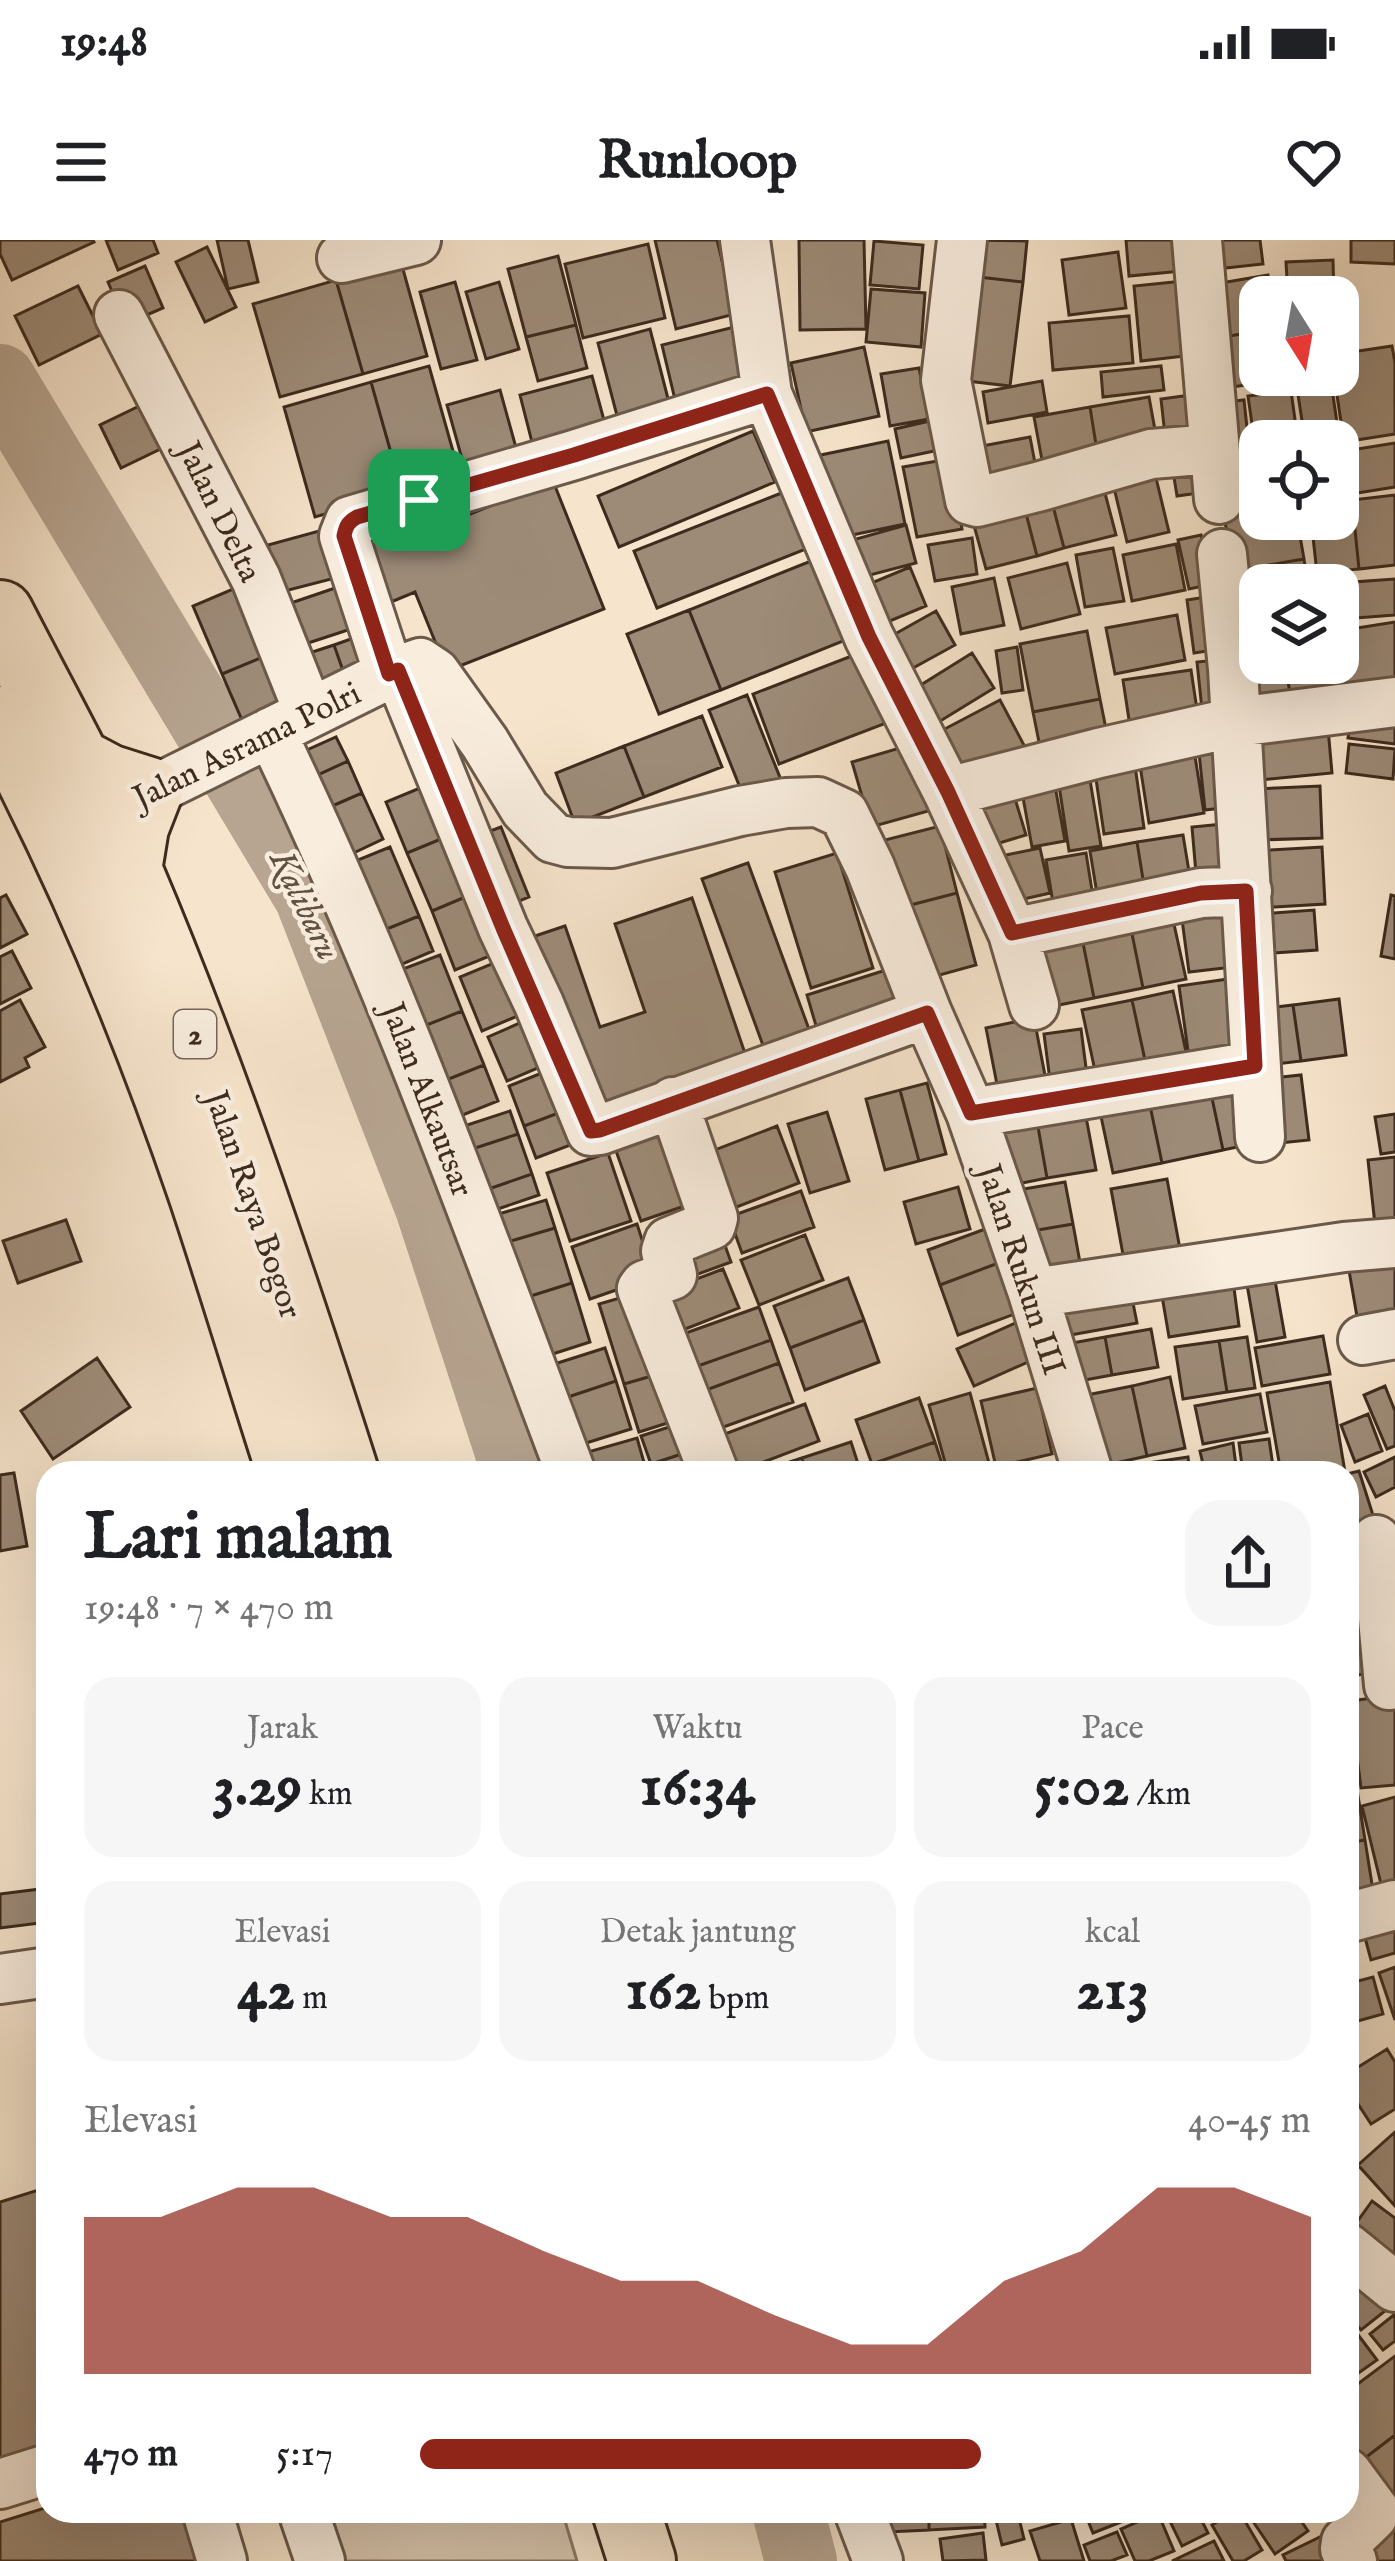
<!DOCTYPE html>
<html lang="id">
<head>
<meta charset="utf-8">
<style>
  body { margin:0; font-family:"IM FELL English",serif; background:#f6f6f6; color:#202124; height:100vh; display:flex; flex-direction:column; font-size:45px; white-space:nowrap }
  * { box-sizing:border-box; margin:0 }
  p { font-size:39px; color:#757577 }
  .icon { flex:none; width:66px; height:66px; fill:none; stroke:currentColor; stroke-width:2; stroke-linecap:round; stroke-linejoin:round }
  .map { position:relative; flex:1; overflow:hidden }
  .details { position:absolute; left:36px; top:1221px; width:1323px; height:1062px; display:flex; flex-direction:column; background:#fff; border-radius:36px; box-shadow:0 12px 48px #0002 }
  .details>* { flex:none }
  .needle { width:78px; rotate:169deg }
  .fabs { position:absolute; left:1239px; top:36px; display:grid; gap:24px }
  .fabs a { display:grid; place-items:center; width:120px; height:120px; border-radius:24px; background:#fff; box-shadow:0 12px 48px #0002; font-size:60px }
  .pin { position:absolute; display:grid; place-items:center; width:102px; height:102px; color:#fff; margin:-51px; border-radius:24px; box-shadow:0 6px 18px #0006 }
  .round { display:grid; place-items:center; flex:none; width:126px; height:126px; border-radius:36px; background:#f6f6f6 }
  .head { display:flex; align-items:center; justify-content:space-between; height:204px; padding:0 48px }
  h1 { font-size:66px; font-weight:700; line-height:90px }
  .metrics { display:grid; grid-template-columns:repeat(3,1fr); gap:18px; height:204px; padding:12px 48px }
  .metrics div { display:grid; align-content:center; border-radius:30px; background:#f6f6f6; text-align:center }
  .metrics b { font-size:60px; font-weight:700 }
  .metrics small { font-size:33px; font-weight:400 }
  .metrics p { font-size:33px }
  .chart { height:336px; padding:24px 48px }
  .chart p { display:flex; justify-content:space-between }
  .chart svg { width:100%; height:216px; margin-top:12px; fill:#8f2418; opacity:.7 }
  ul { padding:0 48px; list-style:none; font-size:39px }
  li { display:grid; grid-template-columns:192px 144px 1fr; align-items:center; height:90px }
  li i { height:30px; border-radius:15px; background:#8f2418 }
  .status { display:flex; justify-content:space-between; align-items:center; height:84px; padding:0 60px; background:#fff; direction:ltr }
  .status svg { height:33px; fill:currentColor }
  header { display:flex; justify-content:space-between; align-items:center; height:156px; padding:0 48px; background:#fff; font-size:54px; font-weight:700 }
  .map>svg:first-child { display:block }
  .green { fill:#d7c5ae; stroke:#8a7866; stroke-width:3 }
  .lines { fill:none; stroke-linecap:round; stroke-linejoin:round }
  .river { stroke:#b7a591; stroke-width:72 }
  .building { fill:#9d8b78; stroke:#3d2b1e; stroke-width:3 }
  .minor-casing { stroke:#6b594a; stroke-width:54 }
  .highway-casing { stroke:#3d2b1e; stroke-width:72 }
  .minor { stroke:#f9edde; stroke-width:48 }
  .highway { stroke:#f6e4cc; stroke-width:66 }
  .route-casing { stroke:#fff; stroke-width:24 }
  .route { stroke:#8f2418; stroke-width:15 }
  .labels { text-anchor:middle; stroke-width:9; stroke-linejoin:round; paint-order:stroke }
  .shield { fill:#f9edde; stroke:#756558; stroke-width:3 }
  .shield-label { font-size:30px; font-weight:bold; fill:#3d2b1e }
  .street-label { font-size:33px; fill:#3d2b1e; stroke:#f9edde }
  .water-label { font-size:36px; font-style:italic; fill:#625040; stroke:#f9edde }
</style>
</head>
<body>
<div class="status"><b>19:48</b><svg viewBox="0 0 49 12"><path d="M0 12V9h3v3zM5 12V6h3v6zM10 12V3h3v9zM15 12V0h3v12zM26 1h20v11H26zM47 4h2v5h-2z"/></svg></div>
<header><svg class="icon" aria-label="menu" viewBox="0 0 24 24"><path d="M4 6h16M4 12h16M4 18h16"/></svg>Runloop<svg class="icon" aria-label="heart" viewBox="0 0 24 24"><path d="M12 20l-8-8c-3-5 5-10 8-4 3-6 11-1 8 4z"/></svg></header>
<div class="map">
<svg width="1395" height="2321" viewBox="0 0 1395 2321">
  <rect width="100%" height="100%" fill="#f6e4cc"/>
  <filter id="stains"><feTurbulence type="fractalNoise" baseFrequency=".00167" numOctaves="4"/><feColorMatrix values="0 0 0 0 .2 0 0 0 0 .09 0 0 0 0 .02 0 0 0 .5 -.17"/></filter>
  <radialGradient id="worn" r=".72"><stop offset=".6" stop-color="#630" stop-opacity="0"/><stop offset="1" stop-color="#630" stop-opacity=".3"/></radialGradient>
  <path class="green" d="M330 2271H562L577 2321H345Z"/>
  <g class="lines">
    <path class="river" d="M0 140 310 656 431 967 518 1233
      M788 2271 801 2321"/>
  </g>
  <path class="building" d="M0 0H93L94 2 12 40 0 14Z
    M106 0H153L158 13 118 30Z
    M217 0H248L258 42 228 49Z
    M655 0H717L735 74 676 89Z
    M799 0H864L866 89 800 90Z
    M965 0 1027 1 1023 42 961 35Z
    M1126 0H1190L1193 30 1129 36Z
    M1204 0H1260L1263 24 1207 30Z
    M1351 0H1395V24L1351 22Z
    M874 1 923 5 919 49 870 45Z
    M648 4 665 78 583 98 565 24Z
    M207 7 236 67 205 82 176 22Z
    M1118 12 1126 68 1069 75 1062 20Z
    M558 16 576 85 526 97 508 29Z
    M1333 20 1334 57H1288L1286 22Z
    M401 22 427 116 363 134 336 40Z
    M145 26 163 68 126 84 108 42Z
    M961 35 1023 42 1010 146 949 139Z
    M1268 35 1272 57H1260V91L1223 97 1215 44Z
    M336 40 363 134 280 157 253 64Z
    M1194 40 1202 114 1141 121 1134 46Z
    M455 42 477 120 441 129 420 52Z
    M499 42 519 109 486 119 466 52Z
    M78 46 102 94 39 125 15 76Z
    M871 49 925 53 921 107 866 102Z
    M1129 76 1133 123 1053 130 1049 83Z
    M576 85 587 128 538 141 526 97Z
    M742 85 758 147 677 168 662 105Z
    M650 89 673 178 621 191 598 103Z
    M1260 91V135H1284L1285 139 1232 147 1223 97Z
    M1392 106 1395 123V194L1344 202 1334 135H1338V114Z
    M864 107 879 176 806 192 791 123Z
    M429 126 460 236 402 252 371 142Z
    M1161 126 1164 150 1103 157 1101 132Z
    M919 128 929 179 890 186 881 134Z
    M1295 135H1330L1337 183 1303 187Z
    M592 136 608 195 535 214 520 155Z
    M1042 141 1047 172 988 183 983 152Z
    M371 142 402 252 315 277 284 167Z
    M500 150 520 222 467 237 447 165Z
    M1291 151 1298 201H1260L1258 226 1248 156Z
    M1198 154 1202 190 1165 195 1161 159Z
    M1149 157 1157 201 1097 211 1090 167Z
    M156 158 177 201 121 228 100 185Z
    M1244 160 1250 216 1222 220 1215 163Z
    M1090 167 1097 211 1042 220 1034 177Z
    M947 177 953 207 901 218 895 189Z
    M1338 188 1344 239 1338 240V201H1305L1304 193Z
    M753 191 775 242 619 307 598 256Z
    M1030 197 1039 244 970 258 961 210Z
    M888 201 905 284 833 299 816 216Z
    M1395 203V247L1351 254 1345 211Z
    M1250 216 1256 260 1227 263 1222 220Z
    M1151 217 1169 292 1127 302 1109 227Z
    M949 219 962 289 917 297 903 227Z
    M1209 226 1213 251 1177 256 1173 231Z
    M1101 238 1116 295 1064 308 1049 251Z
    M553 241 604 369 447 431 415 352 379 367 350 294 406 272 415 296Z
    M1049 251 1064 308 1037 316 1022 258Z
    M784 252 806 309 657 368 634 311Z
    M1395 255V325L1359 329 1352 260Z
    M1022 258 1037 316 986 329 970 271Z
    M1352 260 1359 329 1317 333 1311 279H1338V261Z
    M1260 269V279H1297L1304 319 1233 331 1224 275Z
    M906 285 916 323 851 340 842 303Z
    M330 288 343 336 281 352 268 305Z
    M1201 295 1212 344 1189 349 1178 300Z
    M972 298 977 334 935 341 928 305Z
    M1176 304 1185 350 1132 361 1123 315Z
    M1113 308 1124 361 1085 367 1076 315Z
    M821 317 853 397 721 450 689 370Z
    M1304 319 1308 345H1260V377L1241 380 1233 331Z
    M1067 323 1080 374 1021 389 1008 338Z
    M910 327 926 366 873 388 857 349Z
    M994 338 1004 385 961 394 952 347Z
    M1395 339V375L1343 379 1340 343Z
    M245 344 275 412 222 434 193 366Z
    M347 344 360 386 299 406 285 365Z
    M1219 355 1226 408 1194 413 1187 360Z
    M689 370 721 450 659 474 627 394Z
    M936 371 955 405 904 433 886 399Z
    M1177 375 1185 420 1115 434 1106 388Z
    M1260 377V423H1294L1250 431 1241 380Z
    M1395 382V447L1339 456 1334 423H1338V391Z
    M1087 391 1100 459 1033 472 1020 404Z
    M365 394 378 432 347 442 334 405Z
    M334 405 347 442 309 455 297 417Z
    M1017 407 1023 450 1002 453 996 411Z
    M275 412 298 464 245 487 222 434Z
    M862 412 889 482 779 524 753 454Z
    M972 413 994 448 937 483 916 448Z
    M1227 419 1234 475 1203 479 1197 422Z
    M1324 423 1332 463 1293 470 1286 430Z
    M1191 430 1199 483 1131 493 1123 440Z
    M1286 430 1293 470 1252 478 1245 437Z
    M747 455 781 540 743 555 709 470Z
    M1100 459 1108 499 1041 512 1033 472Z
    M1000 460 1025 507 962 539 937 493Z
    M1352 469 1395 473V504L1348 498Z
    M702 476 722 527 644 557 624 506Z
    M1327 477 1332 533 1260 540 1255 485Z
    M336 497 348 521 309 539 298 514Z
    M1231 499 1239 566 1205 570 1198 503Z
    M920 502 939 568 871 587 852 522Z
    M1349 504 1395 509 1393 539 1346 533Z
    M624 506 644 557 575 584 556 533Z
    M1194 510 1204 573 1149 583 1139 519Z
    M348 521 362 553 323 570 309 539Z
    M1135 526 1144 588 1104 594 1095 532Z
    M1089 534 1101 606 1069 611 1058 539Z
    M1053 535 1065 601 1032 607 1020 541Z
    M437 541 458 592 407 613 386 562Z
    M1320 546 1322 598 1258 600 1256 549Z
    M1013 552 1026 595 983 608 970 565Z
    M362 553 383 599 345 617 323 570Z
    M1234 583 1239 641 1197 645 1192 587Z
    M940 586 957 653 899 668 881 601Z
    M501 587 529 657 502 668 474 597Z
    M458 592 482 650 432 671 407 613Z
    M1183 595 1192 650 1146 658 1137 602Z
    M1137 602 1146 658 1099 666 1090 611Z
    M390 607 419 676 372 695 343 626Z
    M1322 607 1325 664 1259 668 1255 611Z
    M1040 608 1050 653 1002 664 992 618Z
    M837 613 873 728 811 748 775 632Z
    M1086 613 1094 663 1054 669 1046 620Z
    M748 623 810 792 764 808 702 639Z
    M482 650 507 709 455 730 432 671Z
    M957 653 976 725 918 741 899 668Z
    M6 655 27 694 0 708V658Z
    M1391 655 1395 656V719L1381 716Z
    M692 658 750 828 595 881 532 697 565 686 600 787 645 772 615 684Z
    M1234 665 1242 726 1189 732 1181 672Z
    M1314 670 1317 710 1261 714 1259 674Z
    M1172 675 1186 739 1143 748 1130 684Z
    M419 676 433 711 386 731 372 695Z
    M1130 684 1143 748 1094 758 1081 693Z
    M1081 693 1094 758 1049 767 1036 703Z
    M12 711 31 748 0 764V717Z
    M440 715 462 771 409 792 387 735Z
    M511 716 534 769 482 791 460 737Z
    M886 730 898 773 819 796 807 755Z
    M1235 738 1247 817 1190 825 1179 746Z
    M1173 751 1189 826 1148 834 1132 760Z
    M1339 759 1346 815 1301 821 1293 765Z
    M20 760 45 807 25 818 29 827 0 842V771Z
    M1132 760 1148 834 1098 845 1082 770Z
    M1293 765 1301 821 1267 825 1259 769Z
    M462 771 484 825 431 846 409 792Z
    M540 774 559 819 507 841 488 797Z
    M1034 778 1048 851 1000 860 986 788Z
    M1081 789 1088 843 1051 848 1044 794Z
    M484 825 498 861 445 882 431 846Z
    M562 825 577 866 524 886 509 846Z
    M1301 835 1309 900 1270 904 1263 839Z
    M1242 837 1256 903 1223 910 1209 844Z
    M927 843 946 914 919 921 900 850Z
    M1209 844 1223 910 1162 923 1148 856Z
    M900 850 919 921 885 930 866 859Z
    M1148 856 1162 923 1113 933 1099 867Z
    M1083 861 1096 930 1047 938 1035 870Z
    M577 866 589 898 536 918 524 886Z
    M1035 870 1047 938 1002 947 990 878Z
    M510 871 518 894 460 913 452 890Z
    M827 872 849 941 810 953 788 884Z
    M667 874 699 961 641 981 610 894Z
    M1395 874V912L1381 914 1375 877Z
    M777 886 799 943 721 973 699 916Z
    M518 894 532 934 474 954 460 913Z
    M608 913 631 981 570 1001 547 933Z
    M1395 917V992L1376 994 1368 920Z
    M532 934 539 955 480 975 474 954Z
    M1167 939 1180 1009 1124 1020 1111 949Z
    M1065 942 1073 984 1026 992 1018 950Z
    M958 947 970 989 916 1004 904 962Z
    M801 951 814 987 742 1013 729 977Z
    M546 960 555 988 501 1004 492 976Z
    M66 980 81 1021 18 1043 3 1001Z
    M637 984 654 1037 590 1059 572 1007Z
    M1073 984 1081 1028 1034 1037 1026 992Z
    M555 988 572 1043 518 1060 501 1004Z
    M988 988 1001 1022 940 1045 928 1010Z
    M719 989 731 1022 687 1038 675 1006Z
    M805 995 823 1040 759 1065 741 1020Z
    M1395 1011V1082L1359 1088 1347 1019Z
    M1001 1022 1020 1072 958 1095 940 1045Z
    M723 1029 739 1068 670 1095 654 1055Z
    M1273 1029 1285 1097 1257 1102 1245 1033Z
    M1232 1033 1239 1086 1169 1097 1160 1044Z
    M848 1038 864 1080 790 1108 774 1066Z
    M572 1043 590 1102 537 1119 518 1060Z
    M637 1053 662 1133 624 1144 599 1064Z
    M1131 1053 1137 1083 1065 1096 1060 1066Z
    M759 1067 771 1100 681 1132 669 1099Z
    M864 1080 879 1122 805 1150 790 1108Z
    M1020 1081 1037 1118 974 1146 957 1109Z
    M1151 1089 1158 1127 1112 1135 1105 1097Z
    M1323 1096 1330 1134 1262 1146 1255 1108Z
    M1105 1097 1112 1135 1074 1142 1067 1104Z
    M1247 1097 1255 1148 1227 1152 1219 1101Z
    M771 1100 779 1123 690 1156 681 1132Z
    M1219 1101 1227 1152 1183 1159 1175 1107Z
    M605 1108 616 1141 556 1161 545 1127Z
    M97 1118 130 1167 53 1219 21 1171Z
    M779 1123 793 1162 704 1194 690 1156Z
    M662 1133 677 1180 639 1192 624 1144Z
    M1170 1137 1185 1208 1147 1216 1132 1146Z
    M616 1141 631 1189 570 1208 556 1161Z
    M1330 1142 1345 1232 1281 1233 1267 1153Z
    M1132 1146 1147 1216 1098 1227 1082 1156Z
    M1385 1146 1395 1171V1206L1387 1209 1364 1155Z
    M1037 1148 1052 1214 996 1227 981 1161Z
    M970 1153 989 1223 948 1233 929 1165Z
    M1260 1154 1267 1192 1203 1204 1195 1166Z
    M919 1158 935 1202 872 1224 856 1180Z
    M805 1164 819 1201 735 1233 714 1198Z
    M1368 1174 1382 1211 1355 1222 1341 1185Z
    M685 1182 694 1210 651 1224 641 1196Z
    M637 1198 647 1233H579L574 1216Z
    M1269 1199 1274 1233H1243L1239 1203Z
    M851 1202 861 1233H807L802 1218Z
    M935 1202 945 1233H875L872 1224Z
    M1233 1203 1237 1233H1205L1200 1211Z
    M694 1210 702 1233H654L651 1224Z
    M1188 1217 1190 1233H1136L1135 1225Z
    M1395 1217V1247L1376 1257 1364 1232Z
    M802 1218 807 1233H756Z
    M1359 1231 1378 1291 1347 1300V1234Z
    M14 1233 27 1306 0 1311V1235Z
    M1376 1370 1386 1430 1347 1437V1375Z
    M1395 1455V1545L1361 1548 1350 1461Z
    M1356 1543 1365 1600 1347 1603V1544Z
    M1395 1557V1641L1381 1644 1362 1566Z
    M1365 1600 1374 1657 1347 1661V1603Z
    M48 1648V1682L0 1688V1654Z
    M1395 1674V1713L1371 1720 1361 1683Z
    M1395 1727V1780L1379 1733Z
    M1373 1737 1383 1774 1347 1784V1744Z
    M1387 1809 1395 1822V1869L1371 1884 1347 1847V1834Z
    M1395 1892V1966L1358 1925Z
    M48 1947V2208L46 2203 0 2218V1962Z
    M1372 1961 1395 1978V2036L1347 1996Z
    M1347 2036 1395 2063 1361 2090 1347 2073Z
    M1395 2074V2101L1383 2110 1370 2094Z
    M1353 2088 1377 2120 1347 2141V2092Z
    M1395 2116V2195L1356 2225 1347 2214V2152Z
    M1395 2195V2264L1356 2225Z
    M48 2267V2271H195L210 2321H0V2282Z
    M886 2271H929V2290L887 2292Z
    M929 2271H984L985 2287 929 2290Z
    M1084 2271H1149L1093 2293Z
    M1165 2271H1197L1208 2293 1182 2306Z
    M1236 2271H1239L1262 2310 1244 2321H1233L1212 2285Z
    M1246 2271H1294L1308 2291 1275 2314Z
    M1158 2273 1174 2311 1149 2321H1135L1121 2289Z
    M1018 2274 1024 2299 1002 2305 996 2280Z
    M1071 2279 1084 2321H1040L1030 2291Z
    M1395 2280V2321H1362Z
    M1117 2292 1127 2315 1111 2321H1090L1084 2305Z
    M983 2293 986 2320 943 2321 940 2299Z
    M1328 2293 1341 2321H1286L1283 2315Z
    M1214 2301 1224 2321H1172Z"/>
  <g class="lines">
    <g class="minor-casing">
      <path id="minor" d="M745 0 767 154 869 397 948 552 1013 693 1034 765
        M962 0 946 140 970 260 977 262 1041 246 1151 214 1213 209
        M1197 0 1219 259
        M342 18 416 0
        M119 75 256 339 309 473
        M1222 314 1233 429 1260 897
        M398 430 503 688 539 764 591 891 600 890 927 773
        M389 434 344 296 350 281 574 215 767 154
        M271 492C387 732 477 984 571 1233
        M948 552 1099 513 1236 482 1395 462
        M122 566 389 434 420 423 435 433 485 503 525 569 553 598 568 602 612 603 740 571 786 563 818 562 844 574 870 627 927 773 971 873 1033 1053 1088 1233
        M1013 693 1201 653 1247 651
        M673 862 713 978 711 985 669 1002 666 1011 672 1035 645 1045 642 1049 714 1233
        M971 873 1255 826
        M1033 1053 1344 1007 1395 1003
        M1363 1100 1395 1094
        M1376 1300 1389 1445
        M1347 1678 1395 1665
        M0 1739 48 1732
        M1347 2008 1395 2047
        M1347 2233 1375 2271 1373 2276 1346 2302 1345 2309 1352 2321
        M0 2244 48 2229
        M207 2271 222 2321
        M303 2271 320 2321
        M859 2271 878 2321"/>
    </g>
    <g class="highway-casing">
      <path id="highway" d="M0 374C44 460 92 545 130 634 213 830 280 1030 345 1233
        M0 480C80 631 147 791 202 953 233 1046 261 1140 291 1233
        M74 520 108 538 149 551 135 587 128 630
        M626 2271 642 2321"/>
    </g>
    <use href="#minor" class="minor"/>
    <use href="#highway" class="highway"/>
  </g>
  <g class="lines">
    <g class="route-casing">
      <path id="route" d="M767 154 869 397 948 552 1012 693 1201 653 1246 651 1255 826 971 873 927 773 600 890 591 891 503 688 398 430 389 434 344 296C346 286 348 282 357 277L574 215Z"/>
    </g>
    <use href="#route" class="route"/>
  </g>
  <g class="labels">
    <rect class="shield" x="174" y="770" width="42" height="48" rx="9"/>
    <g class="shield-label">
      <text x="195" y="804">2</text>
    </g>
    <g class="street-label">
      <text transform="translate(221 271) rotate(64)" y="12">Jalan Delta</text>
      <text transform="translate(246 504) rotate(-26)" y="12">Jalan Asrama Polri</text>
      <text transform="translate(429 859) rotate(69)" y="12">Jalan Alkautsar</text>
      <text transform="translate(255 964) rotate(71)" y="12">Jalan Raya Bogor</text>
      <text transform="translate(1023 1029) rotate(72)" y="12">Jalan Rukun III</text>
    </g>
    <g class="water-label">
      <text transform="translate(307 664) rotate(64)" y="13">Kalibaru</text>
    </g>
  </g>
  <rect width="100%" height="100%" filter="url(#stains)"/>
  <rect width="100%" height="100%" fill="url(#worn)"/>
</svg>
<div class="fabs">
<a><svg class="needle" viewBox="-14 -14 28 28"><path d="M0-13l5 13h-10z" fill="#e53935"/><path d="M0 13l5-13h-10z" fill="#757577"/></svg></a>
<a><svg class="icon" aria-label="locate" viewBox="0 0 24 24"><circle cx="12" cy="12" r="6"/><path d="M12 2v4M12 18v4M2 12h4M18 12h4"/></svg></a>
<a><svg class="icon" aria-label="layers" viewBox="0 0 24 24"><path d="M12 4l9 5-9 5-9-5zM3 14l9 5 9-5"/></svg></a>
</div>
<div class="pin" style="left:419px;top:260px;background:#1e9e55"><svg class="icon" aria-label="arrive" viewBox="0 0 24 24"><path d="M6 21V4h12l-3 4 3 4H6"/></svg></div>
<section class="details">
<div class="head"><div><h1>Lari malam</h1><p>19:48 · 7 × 470 m</p></div><a class="round"><svg class="icon" aria-label="share" viewBox="0 0 24 24"><path d="M12 15V3M7 8l5-5 5 5M5 13v7h14v-7"/></svg></a></div>
<div class="metrics">
<div><p>Jarak</p><b>3.29<small> km</small></b></div>
<div><p>Waktu</p><b>16:34</b></div>
<div><p>Pace</p><b>5:02<small> /km</small></b></div>
</div>
<div class="metrics">
<div><p>Elevasi</p><b>42<small> m</small></b></div>
<div><p>Detak jantung</p><b>162<small> bpm</small></b></div>
<div><p>kcal</p><b>213</b></div>
</div>
<div class="chart"><p><span>Elevasi</span>40–45 m</p>
<svg viewBox="0 0 160 44" preserveAspectRatio="none"><path d="M0 44V12L10 12L20 6L30 6L40 12L50 12L60 19L70 25L80 25L90 32L100 38L110 38L120 25L130 19L140 6L150 6L160 12V44z"/></svg>
</div>
<ul>
<li><b>470 m</b>5:17<i style="width:63%"></i></li>
</ul>
</section>
</div>
</body>
</html>
